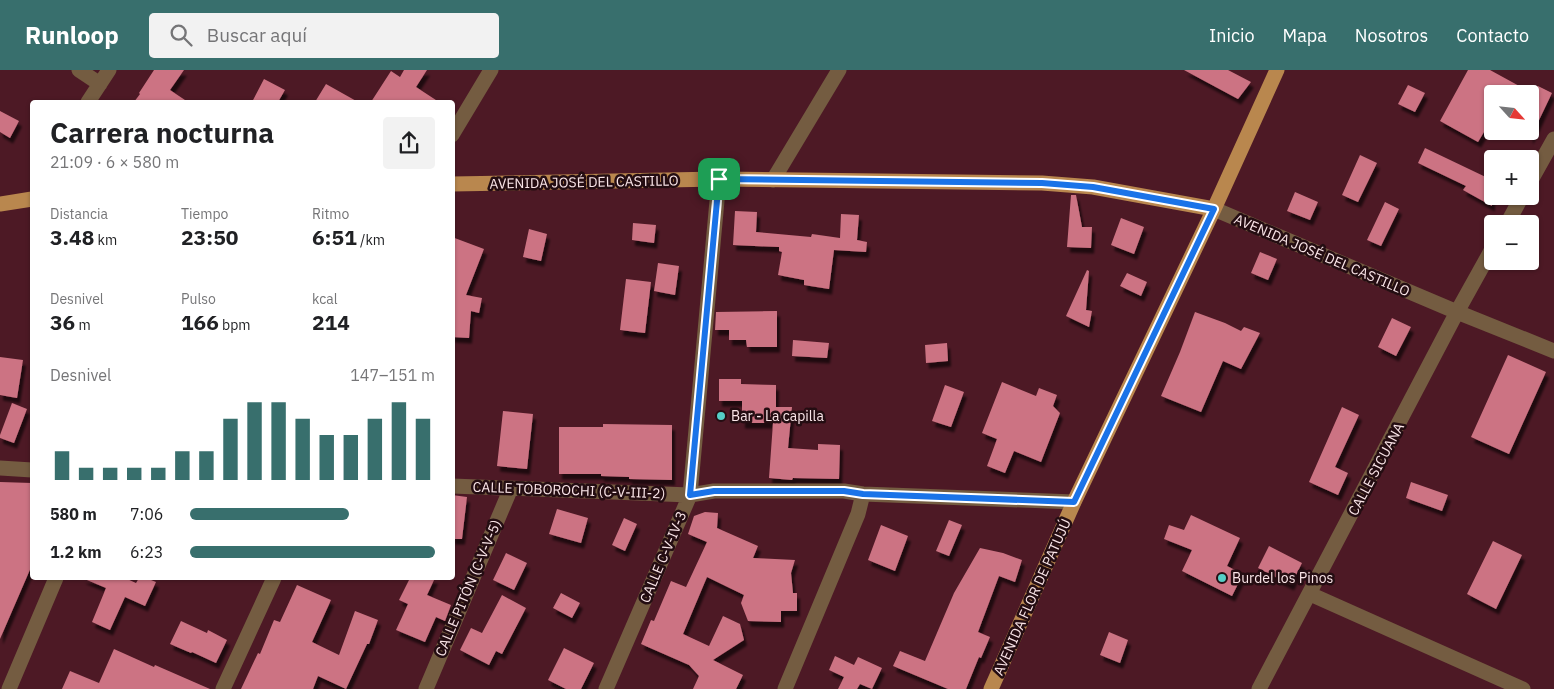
<!DOCTYPE html>
<html lang="es">
<head>
<meta charset="utf-8">
<style>
  body { margin:0; font-family:"IBM Plex Sans",sans-serif; background:#f2f2f2; color:#202124; height:100vh; display:flex; flex-direction:column; font-size:19px; white-space:nowrap }
  * { box-sizing:border-box; margin:0 }
  p { font-size:16px; color:#757577 }
  .icon { flex:none; width:28px; height:28px; fill:none; stroke:currentColor; stroke-width:2; stroke-linecap:round; stroke-linejoin:round }
  .map { position:relative; flex:1; overflow:hidden }
  .panel { position:absolute; left:30px; top:30px; width:425px; height:480px; display:flex; flex-direction:column; background:#fff; border-radius:5px; box-shadow:0 1px 4px #0004 }
  .panel>* { flex:none }
  .needle { width:32px; rotate:117deg }
  .tools { position:absolute; left:1484px; top:15px; display:grid; gap:10px }
  .tools a { display:grid; place-items:center; width:55px; height:55px; border-radius:5px; background:#fff; box-shadow:0 1px 4px #0004; font-size:25px }
  .pin { position:absolute; display:grid; place-items:center; width:42px; height:42px; color:#fff; margin:-21px; border-radius:10px; box-shadow:0 2px 8px #0006 }
  .round { display:grid; place-items:center; flex:none; width:52px; height:52px; border-radius:5px; background:#f2f2f2 }
  .headline { display:flex; align-items:center; justify-content:space-between; height:85px; padding:0 20px }
  h1 { font-size:28px; font-weight:700; line-height:38px }
  .stats { display:grid; grid-template-columns:repeat(3,1fr); gap:8px; height:85px; padding:5px 20px }
  .stats div { display:grid; align-content:center }
  .stats b { font-size:21px; font-weight:700 }
  .stats small { font-size:14px; font-weight:400 }
  .stats p { font-size:14px }
  .chart { height:140px; padding:10px 20px }
  .chart p { display:flex; justify-content:space-between }
  .chart svg { width:100%; height:90px; margin-top:5px; stroke:#386f6d; stroke-width:6 }
  ul { padding:0 20px; list-style:none; font-size:16px }
  li { display:grid; grid-template-columns:80px 60px 1fr; align-items:center; height:38px }
  li i { height:12px; border-radius:6px; background:#386f6d }
  header { display:flex; align-items:center; gap:30px; box-sizing:border-box; height:70px; padding:0 25px; background:#386f6d; color:#fff }
  header strong { font-size:24px }
  nav { display:flex; gap:28px; margin-inline-start:auto; font-size:18px }
  .search { width:350px; height:45px; background:#f2f2f2; display:flex; align-items:center; gap:12px; box-sizing:border-box; padding:0 18px; border-radius:5px; color:#757577; font-size:19px }
  .map>svg:first-child { display:block }
  .building { fill:#cc7383; filter:url(#shadow) }
  .lines { fill:none; stroke-linecap:round; stroke-linejoin:round }
  .minor { stroke:#745c41; stroke-width:15 }
  .major { stroke:#b9874e; stroke-width:15 }
  .route-casing { stroke:#fff; stroke-width:10 }
  .route { stroke:#1a73e8; stroke-width:6 }
  .poi-dot { fill:#55cec6; stroke:#240d12; stroke-width:2 }
  .labels { text-anchor:middle; stroke-width:5; stroke-linejoin:round; paint-order:stroke }
  .street-label { font-size:14px; fill:#fae5e8; stroke:#240d12 }
  .poi-label { font-size:14px; fill:#fae5e8; stroke:#240d12; text-anchor:start }
</style>
</head>
<body>
<header>
<strong>Runloop</strong>
<div class="search"><svg class="icon" aria-label="search" viewBox="0 0 24 24"><circle cx="10" cy="10" r="6"/><path d="M15 15l6 6"/></svg>Buscar aquí</div>
<nav><a>Inicio</a><a>Mapa</a><a>Nosotros</a><a>Contacto</a></nav>
</header>
<div class="map">
<svg width="1554" height="619" viewBox="0 0 1554 619">
  <defs>
    <filter id="shadow"><feDropShadow dx="3" dy="5.5" stdDeviation="1" flood-color="#0009"/></filter>
  </defs>
  <rect width="100%" height="100%" fill="#4d1925"/>
  <path class="building" d="M154 0H184L170 20 188 32H134L140 24 139 23Z
    M404 0H427L416 17 439 32H371L391 1 400 7Z
    M1184 0H1228L1251 12 1238 29Z
    M1468 0H1490L1534 24 1538 16 1552 23 1530 69V24H1492V59L1487 57 1478 72 1440 51Z
    M264 9 285 20 278 32H252Z
    M326 14 358 32H315Z
    M1408 15 1425 23 1415 42 1398 34Z
    M0 41 19 51 10 68 0 62Z
    M1425 78 1492 110V136L1463 120 1466 116 1418 93Z
    M1360 85 1377 93 1358 132 1342 125Z
    M1295 122 1318 132 1310 150 1287 141Z
    M1071 125H1076L1082 157H1092L1091 178 1067 177Z
    M1385 132 1399 139 1381 176 1367 170Z
    M735 141 757 142 756 162 811 167 812 164 840 168 841 144 859 145 857 170 867 172 866 182 834 180 829 219 804 215V210L778 205 782 182 779 181V177L733 175Z
    M1121 148 1144 157 1134 184 1111 175Z
    M633 153 656 155 654 173 632 170Z
    M529 159 547 164 541 191 523 187Z
    M452 167 484 179 466 225 482 228 479 243 471 241 469 268 452 267Z
    M1260 182 1277 189 1268 210 1251 203Z
    M658 193 679 196 675 225 654 221Z
    M1087 200 1089 201 1086 240 1092 241 1089 257 1066 246Z
    M1127 203 1147 212 1141 226 1120 216Z
    M626 209 651 212 645 263 620 260Z
    M777 241V277H747L746 270H729V260H715L716 242Z
    M1195 242 1225 253 1241 261 1244 257 1260 263 1241 299 1223 291 1201 342 1161 326 1180 282Z
    M1392 248 1411 257 1396 286 1378 277Z
    M793 270 829 273 827 288 792 286Z
    M947 273 948 291 926 293 925 275Z
    M1508 285 1546 302 1509 384 1471 367Z
    M0 287 23 290 17 328 0 325Z
    M719 309H741V314L776 315V337H792L788 378 818 380V374L840 375 839 409 793 408 792 410 769 408 773 353H742V331H719Z
    M1002 312 1036 326 1039 318 1057 325 1053 336 1060 343 1041 392 1014 381 1005 403 987 396 997 369 982 363Z
    M945 315 964 322 951 357 932 351Z
    M12 333 27 339 14 373 0 368V365Z
    M1342 337 1359 345 1335 397 1348 403 1338 425 1309 412Z
    M503 341 533 344 527 399 497 396Z
    M603 354 672 355V410L629 409V407L601 406V404H559V357H603Z
    M0 412 32 413V495L0 569Z
    M1411 412 1448 425 1442 441 1406 428Z
    M452 425 467 427 462 469H452Z
    M557 439 588 448 581 473 549 464Z
    M705 442 718 443 717 458 758 476 753 488 795 490 791 503 793 523H797V541H781V552L748 551 741 533 744 525 707 507 683 564 709 576 723 546 740 554 744 570 713 590 743 605 736 619H693L699 606 689 595 641 574 651 550 654 551 671 511 686 517 707 472 688 464 694 446Z
    M1191 445 1240 468 1227 496 1243 504 1232 526 1182 501 1192 480 1164 469 1169 455 1184 460Z
    M624 448 637 454 625 481 612 475Z
    M949 450 962 455 949 486 936 481Z
    M881 455 908 466 895 501 868 490Z
    M1493 471 1522 485 1496 539 1467 524Z
    M1269 476 1302 493 1291 515 1258 498Z
    M980 478 1003 483 1022 490 1015 512 999 506 978 562 990 567 981 588 979 587 966 619H948L893 596 900 581 925 591 954 523Z
    M506 483 527 493 514 520 493 510Z
    M82 508H125L136 513 139 508H146L156 512 145 536 125 527 110 560 92 552 106 518Z
    M410 508H435L427 525 451 535 445 551 436 547 425 572 396 560 408 534 399 530Z
    M297 515 331 530 312 572 339 585 355 541 378 550 369 574H367L346 619 318 606 313 619H241L258 583 260 584 274 550 280 552Z
    M561 523 580 533 572 548 553 538Z
    M502 525 526 538 502 584 496 581 489 595 460 580 471 558 482 563Z
    M181 551 207 563 208 560 227 570 216 593 192 582 191 583 170 574Z
    M1109 562 1128 570 1120 593 1100 585Z
    M564 578 594 593 581 619H566L548 610Z
    M114 579 154 597 155 595 210 619H62L70 601 99 613Z
    M835 586 854 595 858 587 882 598 872 619 860 614 857 619H838L844 607 829 600Z"/>
  <g class="lines">
    <path class="minor" d="M79 0 100 14
      M88 32 109 0
      M452 65 491 0
      M773 110 839 0
      M1530 112 1554 69
      M1214 139 1457 242 1554 281
      M1507 154 1522 126
      M0 398 32 400
      M452 416 690 425 714 421H844L863 424 1074 432
      M1310 524 1523 619
      M9 619 56 508
      M223 619 274 508
      M426 619 511 418
      M606 619 690 425 719 109
      M785 619 858 444 863 424
      M1259 619 1457 242 1492 179"/>
    <path class="major" d="M452 114 719 109 1042 113 1093 117 1214 139
      M0 134 32 129
      M991 619 1074 432 1214 139 1277 0"/>
  </g>
  <g class="lines">
    <g class="route-casing">
      <path id="route" d="M719 109 1042 113 1093 117 1214 139 1074 432 863 424 844 421H714L690 425Z"/>
    </g>
    <use href="#route" class="route"/>
  </g>
  <g class="poi-dot">
    <circle cx="721" cy="346" r="5"/>
    <circle cx="1222" cy="508" r="5"/>
  </g>
  <g class="labels">
    <g class="street-label">
      <text transform="translate(584 112) rotate(-1)" y="5">AVENIDA JOSÉ DEL CASTILLO</text>
      <text transform="translate(1322 185) rotate(23)" y="5">AVENIDA JOSÉ DEL CASTILLO</text>
      <text transform="translate(1376 399) rotate(-62)" y="5">CALLE SICUANA</text>
      <text transform="translate(569 420) rotate(2)" y="5">CALLE TOBOROCHI (C-V-III-2)</text>
      <text transform="translate(663 487) rotate(-67)" y="5">CALLE C-V-IV-3</text>
      <text transform="translate(468 518) rotate(-67)" y="5">CALLE PITÓN (C-V-V-5)</text>
      <text transform="translate(1032 527) rotate(-66)" y="5">AVENIDA FLOR DE PATUJÚ</text>
    </g>
    <g class="poi-label">
      <text x="731" y="351">Bar - La capilla</text>
      <text x="1232" y="513">Burdel los Pinos</text>
    </g>
  </g>
</svg>
<div class="tools">
<a><svg class="needle" viewBox="-14 -14 28 28"><path d="M0-13l5 13h-10z" fill="#e53935"/><path d="M0 13l5-13h-10z" fill="#757577"/></svg></a>
<a>+</a>
<a>−</a>
</div>
<div class="pin" style="left:719px;top:109px;background:#1e9e55"><svg class="icon" aria-label="arrive" viewBox="0 0 24 24"><path d="M6 21V4h12l-3 4 3 4H6"/></svg></div>
<section class="panel">
<div class="headline"><div><h1>Carrera nocturna</h1><p>21:09 · 6 × 580 m</p></div><a class="round"><svg class="icon" aria-label="share" viewBox="0 0 24 24"><path d="M12 15V3M7 8l5-5 5 5M5 13v7h14v-7"/></svg></a></div>
<div class="stats">
<div><p>Distancia</p><b>3.48<small> km</small></b></div>
<div><p>Tiempo</p><b>23:50</b></div>
<div><p>Ritmo</p><b>6:51<small> /km</small></b></div>
</div>
<div class="stats">
<div><p>Desnivel</p><b>36<small> m</small></b></div>
<div><p>Pulso</p><b>166<small> bpm</small></b></div>
<div><p>kcal</p><b>214</b></div>
</div>
<div class="chart"><p><span>Desnivel</span>147–151 m</p>
<svg viewBox="0 0 160 44" preserveAspectRatio="none"><path d="M5 44V30M15 44V38M25 44V38M35 44V38M45 44V38M55 44V30M65 44V30M75 44V14M85 44V6M95 44V6M105 44V14M115 44V22M125 44V22M135 44V14M145 44V6M155 44V14"/></svg>
</div>
<ul>
<li><b>580 m</b>7:06<i style="width:65%"></i></li>
<li><b>1.2 km</b>6:23<i style="width:100%"></i></li>
</ul>
</section>
</div>
</body>
</html>
